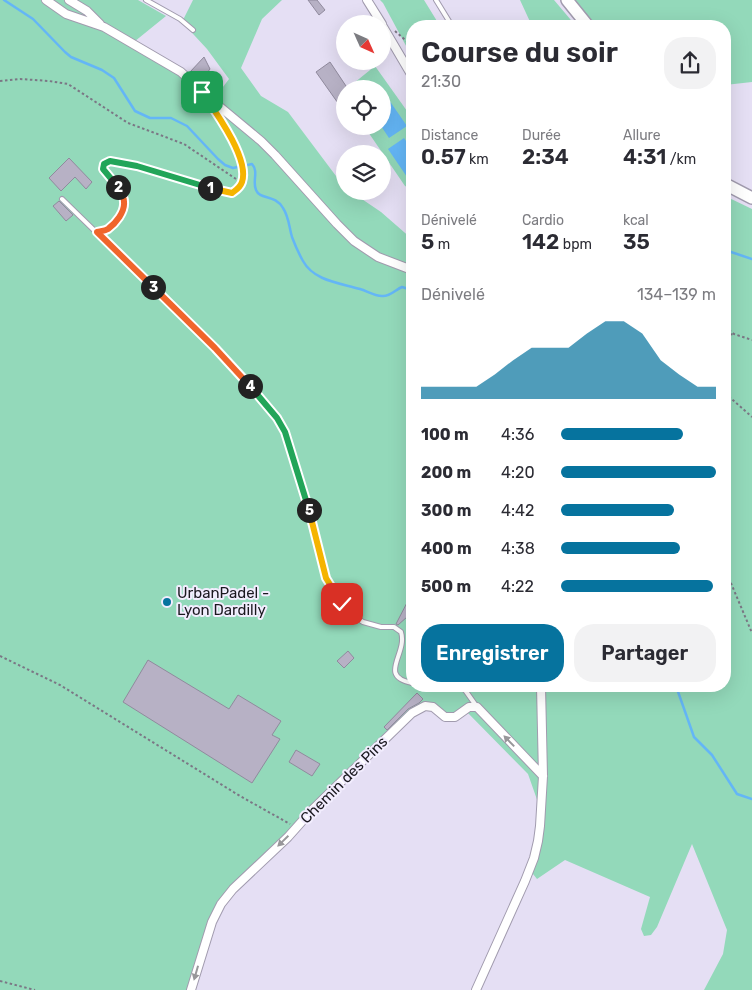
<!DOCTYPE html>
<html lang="fr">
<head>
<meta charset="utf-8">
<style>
  body { margin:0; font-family:Rubik,sans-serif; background:#f2f2f3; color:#2b2b33; height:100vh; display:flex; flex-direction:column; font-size:19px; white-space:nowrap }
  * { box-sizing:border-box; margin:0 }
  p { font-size:16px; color:#7c7c81 }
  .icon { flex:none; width:28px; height:28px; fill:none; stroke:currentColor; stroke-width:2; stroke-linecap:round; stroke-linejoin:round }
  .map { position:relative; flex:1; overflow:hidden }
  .panel { position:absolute; left:406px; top:20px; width:325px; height:672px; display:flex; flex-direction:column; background:#fff; border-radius:20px; box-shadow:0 5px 20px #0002 }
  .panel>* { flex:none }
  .needle { width:32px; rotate:135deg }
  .tools { position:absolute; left:336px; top:15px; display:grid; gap:10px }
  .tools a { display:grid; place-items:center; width:55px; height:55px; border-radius:50%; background:#fff; box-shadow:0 5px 20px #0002; font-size:25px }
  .pin { position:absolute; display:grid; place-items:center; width:42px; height:42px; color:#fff; margin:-21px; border-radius:10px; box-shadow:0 2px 8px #0006 }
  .km { position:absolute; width:25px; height:25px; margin:-12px; border-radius:50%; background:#222; color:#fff; font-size:14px; line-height:25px; text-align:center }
  .round { display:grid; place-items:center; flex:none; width:52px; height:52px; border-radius:20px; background:#f2f2f3 }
  .overview { display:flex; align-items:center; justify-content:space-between; height:85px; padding:0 15px }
  h1 { font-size:28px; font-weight:600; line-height:38px }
  .figures { display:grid; grid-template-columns:repeat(3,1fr); gap:8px; height:85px; padding:5px 15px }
  .figures div { display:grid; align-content:center }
  .figures b { font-size:21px; font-weight:600 }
  .figures small { font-size:14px; font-weight:400 }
  .figures p { font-size:14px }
  .chart { height:140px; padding:10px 15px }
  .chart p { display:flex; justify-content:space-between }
  .chart svg { width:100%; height:90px; margin-top:5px; fill:#06739e; opacity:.7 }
  .cta { display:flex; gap:10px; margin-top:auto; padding:10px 15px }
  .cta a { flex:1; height:58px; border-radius:20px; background:#06739e; color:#fff; font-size:20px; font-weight:600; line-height:58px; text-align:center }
  .cta a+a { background:#f2f2f3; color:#2b2b33 }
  ul { padding:0 15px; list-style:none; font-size:16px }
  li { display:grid; grid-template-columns:80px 60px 1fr; align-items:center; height:38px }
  li i { height:12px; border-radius:6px; background:#06739e }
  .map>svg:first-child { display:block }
  .green { fill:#93d9ba }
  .water { fill:#64b6f6 }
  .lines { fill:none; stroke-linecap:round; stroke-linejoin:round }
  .stream { stroke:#64b6f6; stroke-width:2.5 }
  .building { fill:#b7b1c5; stroke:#908a9d }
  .lane-casing { stroke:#a19bae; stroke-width:6 }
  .street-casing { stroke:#a19bae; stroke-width:10 }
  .secondary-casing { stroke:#a19bae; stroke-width:14 }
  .path { stroke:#7b7785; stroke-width:2; stroke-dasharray:2.5 2.5; stroke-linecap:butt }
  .lane { stroke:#fff; stroke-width:4 }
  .street { stroke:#fff; stroke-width:8 }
  .secondary { stroke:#fff; stroke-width:11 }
  .oneway { fill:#98979a }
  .split-1-casing { stroke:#fff; stroke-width:10 }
  .split-2-casing { stroke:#fff; stroke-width:10 }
  .split-3-casing { stroke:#fff; stroke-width:10 }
  .split-4-casing { stroke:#fff; stroke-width:10 }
  .split-5-casing { stroke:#fff; stroke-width:10 }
  .split-6-casing { stroke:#fff; stroke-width:10 }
  .split-1 { stroke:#f5b400; stroke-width:6 }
  .split-2 { stroke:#22a559; stroke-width:6 }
  .split-3 { stroke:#f0652b; stroke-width:6 }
  .split-4 { stroke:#f0652b; stroke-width:6 }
  .split-5 { stroke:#22a559; stroke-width:6 }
  .split-6 { stroke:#f5b400; stroke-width:6 }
  .poi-dot { fill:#06739e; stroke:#f2edfe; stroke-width:2 }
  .labels { text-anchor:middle; stroke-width:4; stroke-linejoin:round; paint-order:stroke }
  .poi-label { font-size:15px; fill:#1a181f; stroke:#f2edfe; text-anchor:start }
  .street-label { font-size:15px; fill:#1a181f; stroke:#f2edfe }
</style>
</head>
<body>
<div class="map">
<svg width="752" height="990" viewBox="0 0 752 990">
  <rect width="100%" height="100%" fill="#e5dff4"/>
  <path class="green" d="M0 0H138L166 16 129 46 177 74 210 104 229 79 207 49 182 22 193 0H282L262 19 241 68 261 96 288 112 345 188V191H350L381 212 412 239V686H725V196L752 209V990H704L723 954 727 930 692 844 657 927 651 935 644 936 641 929 650 897 565 860 537 879 529 869 541 811 528 774 465 710 455 717 425 706 221 904 191 990H0Z
    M380 0H424L440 26H412V57L383 3Z
    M520 0H554L576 26H532Z
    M573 0H752V82L725 85V26H594Z
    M375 66 412 118V183L407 187 405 186 364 126H382V89H358L354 83Z"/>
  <path class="water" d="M389 100 407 126 389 138 381 126H382L383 103Z
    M404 138 412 150V173L407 177 388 149Z"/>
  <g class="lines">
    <path class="stream" d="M4 0 33 19 65 52 71 57 102 70 114 78 135 111 150 118H171L187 126 218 159 225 165 233 168 252 164C259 172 252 181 256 190 260 200 275 194 283 208 289 217 289 227 292 237 295 245 299 254 303 261 314 281 340 283 360 289 367 291 374 296 382 296 390 297 395 290 402 287L412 290
      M725 250 752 259
      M676 686 694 737 712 755 737 794 752 799"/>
  </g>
  <path class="building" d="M308 0H317L325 10 319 15Z
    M204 57 210 69 201 81 190 72Z
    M330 62 348 89H345V113L316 72Z
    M69 158 92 182 86 189 75 177 61 191 49 178Z
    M59 201 73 215 66 221 53 206Z
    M412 593V620L407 617 398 625 396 624Z
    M348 651 354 658 344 668 337 661Z
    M148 660 229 709 238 695 281 721 272 735 280 739 252 783 123 702Z
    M417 693 423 699 419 703 408 709 387 730 384 727Z
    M296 750 320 764 312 776 289 762Z"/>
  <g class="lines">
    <g class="lane-casing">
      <path id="lane" d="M146 0 180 19 193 30
        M436 0 452 26
        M62 199 215 348 266 405 277 418 285 432 307 504 327 578 343 604 351 614 363 622 381 627H394L401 632C408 654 377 676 412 683
        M97 232C107 230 113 226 119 217 132 198 116 183 103 169L104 164 110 161 137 166 224 192C231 193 236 193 240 186 252 165 220 118 208 101
        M453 686 465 690 477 707"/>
    </g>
    <g class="street-casing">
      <path id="street" d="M46 0 66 14 104 27 181 72 202 92 261 141 275 155 337 224 354 241 378 257 412 270
        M69 0 87 11 100 24
        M367 0 382 24
        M382 25 412 76
        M191 990 212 922 221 904 233 889 288 837 313 809 412 713 425 706 433 707 445 717H455L469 707H477L543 776
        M476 990 525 881 534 858 538 841 540 826 543 776 541 686"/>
    </g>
    <g class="secondary-casing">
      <path id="secondary" d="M567 0 588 26
        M725 184 752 198"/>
    </g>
    <path class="path" d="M395 31 412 46
      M0 81 20 79 49 81 68 84 128 123 184 144 236 179
      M725 327 734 334 752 340
      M725 335 734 334
      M725 393 752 417
      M725 569 752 633
      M0 656 60 685 240 796 290 824
      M0 981 35 990"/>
    <use href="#lane" class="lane"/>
    <use href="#street" class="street"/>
    <use href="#secondary" class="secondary"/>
  </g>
  <defs><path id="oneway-solid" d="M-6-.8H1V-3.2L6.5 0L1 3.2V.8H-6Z" transform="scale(1.25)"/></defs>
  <g class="oneway">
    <use href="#oneway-solid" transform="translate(509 741) rotate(-134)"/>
    <use href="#oneway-solid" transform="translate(283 841) rotate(136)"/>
    <use href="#oneway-solid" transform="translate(196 973) rotate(106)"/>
  </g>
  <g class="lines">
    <g class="split-1-casing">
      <path id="split-1" d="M202 92C215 111 250 159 242 182 240 188 236 190 232 193L210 188"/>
    </g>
    <g class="split-2-casing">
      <path id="split-2" d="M118 187 103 169 104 164 110 161 137 166 210 188"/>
    </g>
    <g class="split-3-casing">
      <path id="split-3" d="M118 187C121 192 124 196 124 202 125 212 116 223 108 229 105 231 101 231 97 232L153 287"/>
    </g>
    <g class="split-4-casing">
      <path id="split-4" d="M153 287 215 348 250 386"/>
    </g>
    <g class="split-5-casing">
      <path id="split-5" d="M250 386 277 418 285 432 309 510"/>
    </g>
    <g class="split-6-casing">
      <path id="split-6" d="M309 510 326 578 342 604"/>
    </g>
    <use href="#split-1" class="split-1"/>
    <use href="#split-2" class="split-2"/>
    <use href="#split-3" class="split-3"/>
    <use href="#split-4" class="split-4"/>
    <use href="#split-5" class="split-5"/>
    <use href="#split-6" class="split-6"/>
  </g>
  <circle class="poi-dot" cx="167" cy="602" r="5"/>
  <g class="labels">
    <g class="poi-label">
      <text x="177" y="598">UrbanPadel -<tspan x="177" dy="17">Lyon Dardilly</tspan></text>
    </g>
    <g class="street-label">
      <text transform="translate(344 780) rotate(-45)" y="5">Chemin des Pins</text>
    </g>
  </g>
</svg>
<div class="tools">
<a><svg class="needle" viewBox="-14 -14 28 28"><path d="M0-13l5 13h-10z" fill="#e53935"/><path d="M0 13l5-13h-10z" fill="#7c7c81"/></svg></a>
<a><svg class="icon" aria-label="locate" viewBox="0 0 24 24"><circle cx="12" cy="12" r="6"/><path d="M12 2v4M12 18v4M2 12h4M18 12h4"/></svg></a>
<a><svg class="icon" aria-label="layers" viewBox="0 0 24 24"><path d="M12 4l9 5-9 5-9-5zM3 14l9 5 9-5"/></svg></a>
</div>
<div class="pin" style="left:202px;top:92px;background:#1e9e55"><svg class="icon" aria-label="arrive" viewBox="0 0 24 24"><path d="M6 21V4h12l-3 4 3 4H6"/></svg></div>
<div class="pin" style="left:342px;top:604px;background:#d93025"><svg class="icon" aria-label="check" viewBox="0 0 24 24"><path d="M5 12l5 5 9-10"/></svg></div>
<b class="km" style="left:210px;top:188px">1</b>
<b class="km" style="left:118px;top:187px">2</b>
<b class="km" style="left:153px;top:287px">3</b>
<b class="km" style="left:250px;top:386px">4</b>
<b class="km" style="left:309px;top:510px">5</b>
<section class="panel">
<div class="overview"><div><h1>Course du soir</h1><p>21:30</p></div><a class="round"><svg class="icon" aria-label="share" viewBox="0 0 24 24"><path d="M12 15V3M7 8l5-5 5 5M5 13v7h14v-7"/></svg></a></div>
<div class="figures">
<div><p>Distance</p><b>0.57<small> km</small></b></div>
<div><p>Durée</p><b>2:34</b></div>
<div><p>Allure</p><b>4:31<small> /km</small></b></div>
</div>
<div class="figures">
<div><p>Dénivelé</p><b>5<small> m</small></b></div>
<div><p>Cardio</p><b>142<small> bpm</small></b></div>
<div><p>kcal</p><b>35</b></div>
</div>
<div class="chart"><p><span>Dénivelé</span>134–139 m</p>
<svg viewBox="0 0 160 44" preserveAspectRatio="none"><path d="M0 44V38L10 38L20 38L30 38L40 32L50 25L60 19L70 19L80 19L90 12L100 6L110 6L120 12L130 25L140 32L150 38L160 38V44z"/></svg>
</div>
<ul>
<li><b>100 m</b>4:36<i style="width:79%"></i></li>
<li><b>200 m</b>4:20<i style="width:100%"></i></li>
<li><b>300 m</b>4:42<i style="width:73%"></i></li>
<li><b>400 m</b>4:38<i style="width:77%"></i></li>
<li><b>500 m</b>4:22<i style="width:98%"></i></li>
</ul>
<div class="cta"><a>Enregistrer</a><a>Partager</a></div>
</section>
</div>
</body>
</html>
